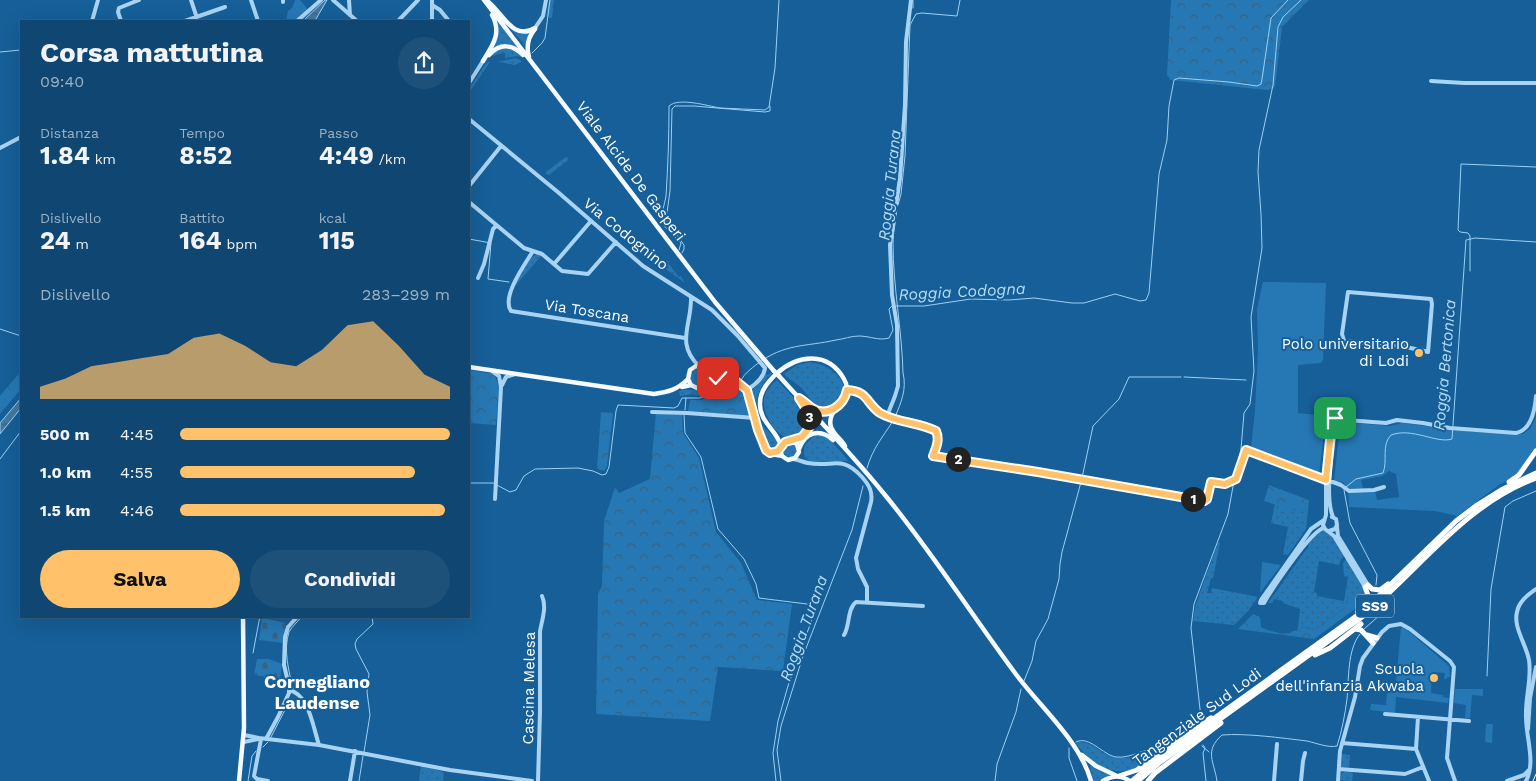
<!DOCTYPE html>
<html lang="it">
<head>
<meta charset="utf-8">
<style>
  body { margin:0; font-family:"Work Sans",sans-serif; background:#1e517a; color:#f1f3f6; height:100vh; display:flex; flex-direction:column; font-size:19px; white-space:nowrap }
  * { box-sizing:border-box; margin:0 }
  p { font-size:16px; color:#9cb2c4 }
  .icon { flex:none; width:28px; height:28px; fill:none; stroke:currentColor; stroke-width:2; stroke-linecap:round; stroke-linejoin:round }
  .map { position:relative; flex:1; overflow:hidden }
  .details { position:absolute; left:20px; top:20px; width:450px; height:598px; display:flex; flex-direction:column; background:#104772; border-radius:0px; box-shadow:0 5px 20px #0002,0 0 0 1px #305f84 }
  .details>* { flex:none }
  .pin { position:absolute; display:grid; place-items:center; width:42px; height:42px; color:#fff; margin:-21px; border-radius:10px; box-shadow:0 2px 8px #0006 }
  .km { position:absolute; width:25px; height:25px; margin:-12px; border-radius:50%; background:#222; color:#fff; font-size:14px; line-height:25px; text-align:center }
  .round { display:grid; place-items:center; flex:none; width:52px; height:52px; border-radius:26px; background:#1e517a }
  .headline { display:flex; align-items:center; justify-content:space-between; height:85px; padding:0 20px }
  h1 { font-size:28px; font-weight:700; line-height:38px }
  .figures { display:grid; grid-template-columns:repeat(3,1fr); gap:8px; height:85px; padding:5px 20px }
  .figures div { display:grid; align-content:center }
  .figures b { font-size:25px; font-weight:700 }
  .figures small { font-size:14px; font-weight:400 }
  .figures p { font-size:14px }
  .chart { height:140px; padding:10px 20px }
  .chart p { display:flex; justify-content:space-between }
  .chart svg { width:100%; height:90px; margin-top:5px; fill:#ffc16a; opacity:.7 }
  .action { display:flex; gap:10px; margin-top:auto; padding:10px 20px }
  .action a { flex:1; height:58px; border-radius:30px; background:#ffc16a; color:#111; font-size:20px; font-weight:700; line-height:58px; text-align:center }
  .action a+a { background:#1e517a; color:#f1f3f6 }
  ul { padding:0 20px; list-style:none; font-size:16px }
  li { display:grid; grid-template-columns:80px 60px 1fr; align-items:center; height:38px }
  li i { height:12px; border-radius:6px; background:#ffc16a }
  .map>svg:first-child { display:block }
  .grass { fill:url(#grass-dots) }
  .forest { fill:url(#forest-crowns) }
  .cemetery { fill:url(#cemetery-stones) }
  .green { fill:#2678b4; fill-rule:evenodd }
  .water { fill:url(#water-ripples); stroke:#9cd0f4 }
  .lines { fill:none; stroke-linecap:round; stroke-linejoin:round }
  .stream { stroke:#9cd0f4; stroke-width:1 }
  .minor { stroke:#a9d3f2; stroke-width:4 }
  .major { stroke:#f4faff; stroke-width:4.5 }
  .highway { stroke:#fff; stroke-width:5 }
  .rail { stroke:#fff; stroke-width:1; stroke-dasharray:9 4; stroke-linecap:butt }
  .major-bridge { stroke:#f4faff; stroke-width:4.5 }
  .route-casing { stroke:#fff; stroke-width:10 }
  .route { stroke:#ffc16a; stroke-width:6 }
  .poi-dot { fill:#ffc16a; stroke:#165f98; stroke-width:2 }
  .labels { text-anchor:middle; stroke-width:4; stroke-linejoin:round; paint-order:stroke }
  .shield { fill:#165f98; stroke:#b9cfe0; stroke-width:1 }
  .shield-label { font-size:14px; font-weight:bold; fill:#fff }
  .street-label { font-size:15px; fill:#fff; stroke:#165f98 }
  .poi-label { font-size:15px; fill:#fff; stroke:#165f98; text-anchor:end }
  .water-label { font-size:16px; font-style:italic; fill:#b6ddf8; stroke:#165f98 }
  .quarter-label { font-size:18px; font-weight:bold; fill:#fff; stroke:#165f98 }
</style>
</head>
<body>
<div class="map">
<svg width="1536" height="781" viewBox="0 0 1536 781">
  <defs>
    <pattern id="grass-dots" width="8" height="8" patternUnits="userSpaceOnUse" patternTransform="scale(1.25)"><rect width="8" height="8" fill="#2678b4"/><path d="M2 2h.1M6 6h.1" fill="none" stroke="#396280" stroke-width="1.8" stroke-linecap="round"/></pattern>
    <pattern id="forest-crowns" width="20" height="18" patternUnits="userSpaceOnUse" patternTransform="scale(1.25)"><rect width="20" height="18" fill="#2678b4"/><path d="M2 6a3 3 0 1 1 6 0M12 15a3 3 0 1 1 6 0" fill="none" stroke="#396280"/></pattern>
    <pattern id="cemetery-stones" width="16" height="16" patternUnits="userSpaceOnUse" patternTransform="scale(1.25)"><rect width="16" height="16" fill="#2678b4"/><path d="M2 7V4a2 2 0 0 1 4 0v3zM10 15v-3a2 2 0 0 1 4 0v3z" fill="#396280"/></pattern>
    <pattern id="water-ripples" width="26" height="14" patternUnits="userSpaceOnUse" patternTransform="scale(1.25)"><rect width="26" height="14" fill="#44779f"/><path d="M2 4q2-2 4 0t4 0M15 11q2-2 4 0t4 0" fill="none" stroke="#485f71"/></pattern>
  </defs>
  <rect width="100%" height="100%" fill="#165f98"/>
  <path class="grass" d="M498 22 518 48 506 44 494 47 498 38Z
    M511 29 531 31 527 40 526 47Z
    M508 48 517 52 523 58 518 56 505 58V53L498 54 494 56 492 55 498 49Z
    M516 58 522 61 515 65 498 62Z
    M487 62H490L469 93V88Z
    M566 157H568V160L549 175 546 174V172Z
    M537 254 541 256 516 285H514L531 258Z
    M667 261H670L668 263 679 277 681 276 685 283 663 267 660 268 661 266 663 267 668 263Z
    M811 362C826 365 843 374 845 391L837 405C812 416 813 397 797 384 792 380 788 379 784 374L797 365Z
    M690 377a8 8 0 1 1 16 0a8 8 0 1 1-16 0Z
    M771 372 772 373C758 388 749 408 763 426 769 433 778 438 778 448L773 452C761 446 754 406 751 392L766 374 768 375Z
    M777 380C783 387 804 407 807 415 809 421 808 425 805 430 791 456 758 419 765 395 767 389 772 385 777 380Z
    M713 381 735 384 731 389 714 390 699 396 692 394 680 396 679 391C694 387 701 396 713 381Z
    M815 435C830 434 839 451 849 461L811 462C803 459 803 452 805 445Z
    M783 450a7 7 0 1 1 14 0a7 7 0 1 1-14 0Z
    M1275 504 1289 509 1308 511 1306 529 1288 555 1283 554 1288 527 1271 523Z
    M1323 530 1334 538 1344 556 1340 561 1339 565 1319 561 1314 592 1317 593V596L1344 601 1348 577 1344 576 1343 563 1346 559 1366 592 1316 629 1298 627 1300 609 1283 603V601L1274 599 1272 603H1268L1308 547 1310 540Z
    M1218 543H1220L1213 578H1211L1207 593H1211L1212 588 1258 597 1248 611 1234 625 1193 621 1196 604Z
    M1079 742C1095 740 1105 763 1131 757V759L1139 763 1140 767C1111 778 1095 766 1076 744Z
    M1342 754 1350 755 1349 768 1341 767Z
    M1090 765 1111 775 1102 781H1093Z
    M421 766 444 772 443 781H419Z
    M1342 772H1353L1352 781 1340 780Z"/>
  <path class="forest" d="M549 0H554L552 18 546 17Z
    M1171 0H1309L1282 27 1275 87 1267 90 1171 80 1167 75Z
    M469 370 494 374 499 386 496 425 469 423Z
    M21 371V389L0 414V396Z
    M740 387 744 392 750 416 688 411 690 400H702L711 395 734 393Z
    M601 412 613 413 607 466 604 471 597 469Z
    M656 413 682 414 683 433 699 458 716 532 741 563 757 600 792 604 783 671 718 667 710 721 596 714 598 594 602 586 604 521 615 487 619 493 650 479Z
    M1269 485 1309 500 1308 511 1289 509 1264 501Z
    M1366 592 1368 596 1366 601 1314 639 1238 629 1253 614 1260 617 1261 627C1265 630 1284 635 1290 633 1292 632 1294 630 1297 631L1298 627 1316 629 1345 608 1347 598Z
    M1141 753 1147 757 1143 765 1139 766V763L1131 760V757Z"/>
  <path class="cemetery" d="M262 618 286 623 283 643 259 640Z
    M257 659H269L282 664 280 679 254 675Z"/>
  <path class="green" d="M295 0H300L311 13 301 21H286L288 11 292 8Z
    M1263 282 1326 283 1323 360 1321 363 1298 365V413L1326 416 1319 475 1251 449 1255 410 1258 349 1257 309Z
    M1536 417V447L1524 466 1514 477 1499 485 1457 516 1435 511 1349 507 1348 489 1343 482 1334 481 1340 426 1344 422 1390 426 1402 423 1474 432 1523 434 1530 429ZM1389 471 1396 474 1399 497 1377 500 1375 491 1364 492 1361 480 1382 476Z
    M1262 562 1281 565 1260 593Z
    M1401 627 1406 629 1449 666 1450 677H1447V679H1444L1445 673 1432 672 1431 693 1443 695V697L1449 698 1448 703 1396 697 1395 713 1370 710 1371 704 1386 705 1387 691 1395 692Z
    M1455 689H1483V696L1472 695 1470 718H1465L1466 705 1454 703Z
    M1486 724H1493L1492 743 1485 742Z"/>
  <path class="water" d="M325 0H327L316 19 313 21H303Z
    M21 398V408L0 434V423Z"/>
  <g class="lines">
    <path class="stream" d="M913 8V0
      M0 52 21 50
      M532 53 542 43 545 38 550 0
      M898 205 901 194 905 156 910 25 916 14 922 13 957 16 960 0
      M469 239 491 243 488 279 509 282
      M679 250 681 243C675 237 666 230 663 223 660 216 665 203 666 196 668 166 669 136 669 106 679 97 708 106 720 108 735 109 750 109 765 110L769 107 775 68 779 0
      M682 253 684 249V245L666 220 670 191 672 109 675 106H694L765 112 770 111V106
      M1470 271V236L1468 233 1460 232 1458 230 1461 164 1536 167
      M896 306H924L971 299 1009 300 1034 298 1072 303H1084L1115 294 1140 301 1146 300 1149 293 1159 174 1167 140 1169 106 1174 80 1179 78 1229 82 1257 86 1261 84 1262 79 1271 18 1288 0
      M0 329 21 336
      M1184 377 1246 380
      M741 380C745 373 751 369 757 364 785 343 805 347 836 340 844 339 851 336 859 336 870 336 878 341 889 338L893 330 889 309 892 306
      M685 410 686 398
      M684 415 685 433 701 457 718 529 744 559 756 584 759 598 807 604 816 608 788 686 778 721 773 753 776 781
      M895 417C901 403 907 389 903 373 902 330 893 287 893 243 893 232 896 220 897 209
      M0 459 21 431
      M867 468C873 448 882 438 893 421
      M1235 477 1241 449 1244 413 1250 404 1254 371 1251 317 1262 248 1261 214 1258 172 1259 150 1273 85 1278 27 1283 17 1301 0
      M1082 478 1093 426 1119 399 1129 377H1181
      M469 483H493L510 492 516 490 524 476 535 469 578 468 593 471 602 475 606 474 609 467 616 411 618 405 674 408 678 406 682 398H700L712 392H731L738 383
      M1346 487 1356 479 1383 473C1388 461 1381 445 1391 435 1412 427 1437 444 1452 439L1466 240 1475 238 1536 242
      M1344 490 1350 523 1377 575 1376 585
      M282 616 292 618 295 616
      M1364 629 1388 608 1390 603 1387 599
      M253 653 260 616
      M1487 676 1491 589 1505 507 1513 501 1536 491
      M1024 681 1032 661 1036 641 1048 619 1059 579 1060 564 1062 552 1081 482
      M293 689C289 671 283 650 289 632 292 626 298 622 302 616
      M1201 718 1191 628 1194 604 1228 514 1234 481
      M271 737 286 708
      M1076 742C1089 735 1103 755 1116 757 1131 759 1145 747 1159 749
      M1203 745 1205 748 1203 753 1206 781
      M1202 746 1209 752
      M263 747 268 742
      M1069 748V758L1077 781
      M364 752 370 715 367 692 369 674 356 649 355 644 357 639 373 624 372 616
      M248 781 252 756 256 751
      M359 781 363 756
      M781 781 777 750 781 726 803 656 852 530 863 486
      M995 781 997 764 1016 712 1021 689
      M1217 781C1214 761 1204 751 1222 735 1246 733 1282 738 1307 741 1316 743 1328 748 1337 746 1342 731 1345 714 1347 699 1349 679 1347 650 1360 634"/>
    <path class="minor" d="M191 0 198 21
      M251 0 258 21
      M283 0V2
      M333 0 357 21
      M349 0 350 15
      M432 5 440 10 449 21
      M92 21 98 0
      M121 21 118 12 119 8 139 0
      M185 21 225 7
      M297 21 321 0
      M398 21 418 0
      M432 21V0
      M535 28 543 16 546 0
      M1431 81 1464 83H1536
      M469 83 483 61
      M469 119 559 193 643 266 712 310 737 335 765 368C764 377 755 385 747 390
      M0 148 21 137
      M469 186 501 146
      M469 202 524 248 542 254 562 271 588 274 616 242
      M533 251C525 264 501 297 511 311L685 338
      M554 264 591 221
      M478 278 484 264 493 229 496 226
      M1348 292 1431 299 1432 304 1428 352 1402 346 1344 341 1342 334Z
      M691 297C692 324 675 344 699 366
      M492 371 499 376 501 387 495 499
      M502 385 506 377 515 374
      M847 390C868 390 866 403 880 413 897 423 919 422 936 431 940 440 936 448 933 456L1038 472 1204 501 1207 499 1211 482 1225 484 1236 479 1246 450 1341 485 1349 491 1374 490 1384 487
      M652 412 687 413 755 418
      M887 416 895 396 898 386 897 325 892 295 890 245 900 178 905 105 906 42 911 0
      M793 459C799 460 803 462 808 463 833 468 841 454 862 477 869 485 873 492 871 502L856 558 858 569 867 587V603
      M1333 517C1324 495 1333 451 1335 427L1337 422 1343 420
      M1337 527 1338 536 1368 585
      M1324 528C1311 530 1272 589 1264 603H1260L1261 600 1311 529 1324 520
      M1329 531 1335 529 1337 525 1336 519 1332 517
      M1365 587 1334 536 1325 529 1323 525 1326 515V481L1333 419 1386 423 1397 420 1423 423 1450 428 1516 433C1532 430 1535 409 1536 396
      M844 635C850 626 847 609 856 602L923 606
      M289 690C309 694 313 727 319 745
      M1385 714 1469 721
      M1418 717 1416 749 1429 781
      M1528 729 1530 698 1536 667
      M244 735 259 738 319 745 450 770 532 781
      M261 739 254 776 257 779 268 781
      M266 739 278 717 289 693V686L284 665 285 637 288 627 298 616
      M244 742 258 739
      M1342 743 1416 749
      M1339 769 1405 774 1423 767
      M350 781 355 751
      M538 781 540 712V631C542 620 547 607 542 596
      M1274 781 1277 744
      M1301 781 1303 761 1305 753
      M1338 781 1340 751 1355 697 1360 666 1363 658 1382 632 1389 626 1401 624 1410 629 1450 661 1454 667 1447 758 1455 781
      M1507 781 1524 775 1529 770
      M1526 781C1536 762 1526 738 1526 717 1525 698 1532 678 1529 660 1526 644 1513 627 1517 612 1519 601 1528 595 1536 589"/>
    <path class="major" d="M484 0 715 302 774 371
      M486 0C502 11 512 42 535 28
      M489 55C500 43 512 44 523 55
      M529 57C526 46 528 37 535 29
      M483 61C493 45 502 33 492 15
      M469 367 654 394C668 392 677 390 688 379
      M708 373C720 382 738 374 747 389 754 402 757 443 768 452 771 455 778 455 782 456
      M779 376C814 415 852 454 885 495 932 552 971 614 1015 673 1040 707 1080 741 1091 781
      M682 387 691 385 697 388 704 386 709 378 708 373 705 368 696 366 690 370 688 379 691 385
      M807 403C816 411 824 412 836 408
      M793 441C807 437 815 423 806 410
      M781 446C777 430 759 422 760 403 760 391 768 382 776 374 798 354 828 351 844 379 856 399 825 408 831 427 834 435 841 439 845 446
      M799 449C805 432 820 428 833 440
      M773 453C781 450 781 442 790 441L797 444 799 452 795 458 788 460 782 456 780 449
      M1082 755 1096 766 1117 776
      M239 781 244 728 243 616
      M1103 781C1113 775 1121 775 1130 781"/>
    <path class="highway" d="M1509 482 1519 475 1536 451
      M1368 585 1372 589 1380 590 1388 584
      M1358 612 1369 598 1365 587
      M1355 629 1361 630 1373 643
      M1367 635 1377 638
      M1315 655 1330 648 1361 624
      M1119 776 1137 770 1190 731 1211 718
      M1132 781 1159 758 1362 612 1456 521 1477 505 1501 490 1536 473
      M1138 781 1159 763 1362 617C1420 569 1464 505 1536 478
      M1148 781 1155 773 1221 723"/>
    <path class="rail" d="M1533 781 1536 774"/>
    <path class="major-bridge" d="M774 371 779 376"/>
  </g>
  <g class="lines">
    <g class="route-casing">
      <path id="route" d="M718 378 736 381 747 390 758 430 766 450 770 453 778 451 785 442 802 437 809 428 808 412 799 398C804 401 808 405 812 408 828 418 844 405 847 390 868 391 866 403 880 413 897 423 919 422 936 431 940 440 936 448 933 456L1038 472 1204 501 1207 499 1211 482 1225 484 1236 479 1246 450 1326 480 1332 420 1335 418"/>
    </g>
    <use href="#route" class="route"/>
  </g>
  <g class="poi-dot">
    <circle cx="1419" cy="353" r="5"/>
    <circle cx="1434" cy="678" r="5"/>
  </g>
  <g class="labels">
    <rect class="shield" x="1356" y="594.5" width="38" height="23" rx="4"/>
    <g class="shield-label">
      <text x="1375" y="611">SS9</text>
    </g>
    <g class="street-label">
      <text transform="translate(631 171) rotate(53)" y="5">Viale Alcide De Gasperi</text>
      <text transform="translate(626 234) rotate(39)" y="5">Via Codognino</text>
      <text transform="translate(587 311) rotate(9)" y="5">Via Toscana</text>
      <text transform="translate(529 688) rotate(-89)" y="5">Cascina Melesa</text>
      <text transform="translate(1197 717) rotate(-36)" y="5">Tangenziale Sud Lodi</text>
    </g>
    <g class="poi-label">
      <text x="1409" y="349">Polo universitario<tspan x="1409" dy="17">di Lodi</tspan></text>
      <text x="1424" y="674">Scuola<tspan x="1424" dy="17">dell'infanzia Akwaba</tspan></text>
    </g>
    <g class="water-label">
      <text transform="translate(889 185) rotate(-84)" y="6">Roggia Turana</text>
      <text transform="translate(962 291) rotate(-3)" y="6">Roggia Codogna</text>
      <text transform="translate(1444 365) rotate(-85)" y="6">Roggia Bertonica</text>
      <text transform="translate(803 628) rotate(-70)" y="6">Roggia Turana</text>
    </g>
    <g class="quarter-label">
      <text x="317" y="688">Cornegliano<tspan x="317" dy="21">Laudense</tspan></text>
    </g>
  </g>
</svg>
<div class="pin" style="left:1335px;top:418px;background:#1e9e55"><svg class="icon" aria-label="arrive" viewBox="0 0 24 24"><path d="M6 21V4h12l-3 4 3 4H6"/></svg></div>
<div class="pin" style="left:718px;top:378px;background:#d93025"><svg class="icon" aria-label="check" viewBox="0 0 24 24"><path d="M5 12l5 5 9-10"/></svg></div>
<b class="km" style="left:1193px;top:499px">1</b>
<b class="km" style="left:958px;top:459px">2</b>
<b class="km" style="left:809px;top:417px">3</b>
<section class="details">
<div class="headline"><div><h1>Corsa mattutina</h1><p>09:40</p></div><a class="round"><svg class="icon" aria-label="share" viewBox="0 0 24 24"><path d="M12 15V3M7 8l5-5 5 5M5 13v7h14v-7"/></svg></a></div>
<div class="figures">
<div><p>Distanza</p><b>1.84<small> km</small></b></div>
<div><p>Tempo</p><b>8:52</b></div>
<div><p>Passo</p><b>4:49<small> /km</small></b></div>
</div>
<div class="figures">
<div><p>Dislivello</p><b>24<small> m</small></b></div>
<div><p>Battito</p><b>164<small> bpm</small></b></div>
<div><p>kcal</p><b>115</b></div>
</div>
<div class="chart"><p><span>Dislivello</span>283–299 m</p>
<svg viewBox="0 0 160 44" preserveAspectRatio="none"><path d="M0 44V38L10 34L20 28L30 26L40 24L50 22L60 14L70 12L80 18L90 26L100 28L110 20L120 8L130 6L140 18L150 32L160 38V44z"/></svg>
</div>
<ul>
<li><b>500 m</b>4:45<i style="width:100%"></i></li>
<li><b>1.0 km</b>4:55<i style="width:87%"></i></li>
<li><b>1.5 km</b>4:46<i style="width:98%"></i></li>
</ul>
<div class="action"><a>Salva</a><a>Condividi</a></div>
</section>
</div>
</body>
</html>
